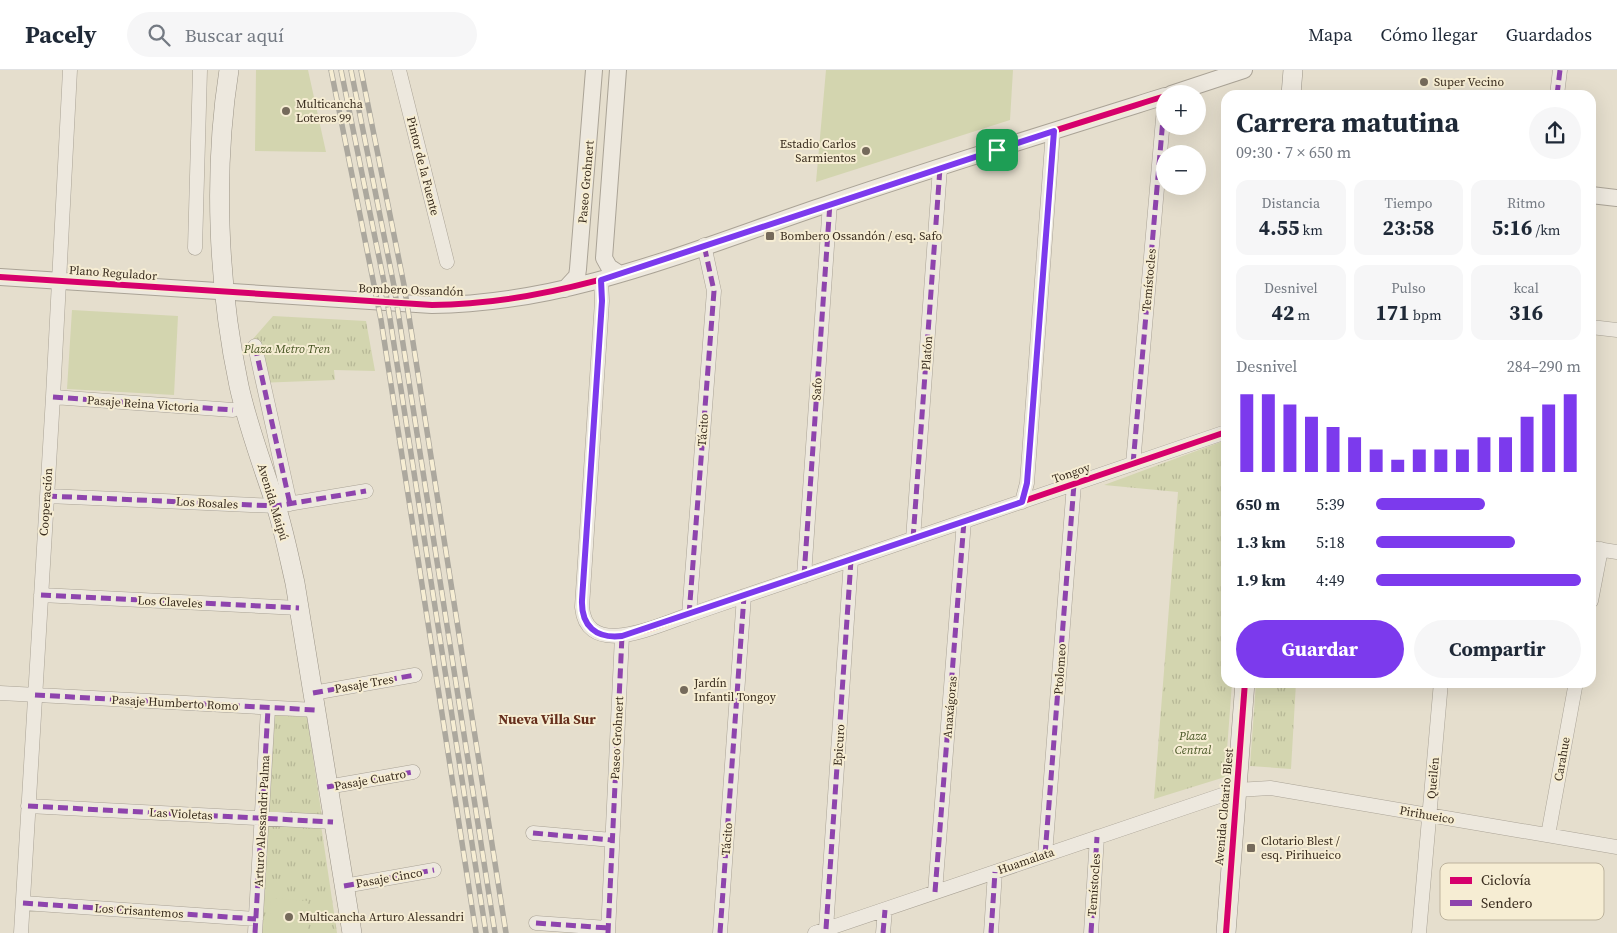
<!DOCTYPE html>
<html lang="es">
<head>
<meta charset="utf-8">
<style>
  body { margin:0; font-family:"Source Serif 4",serif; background:#f6f6f7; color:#1f2937; height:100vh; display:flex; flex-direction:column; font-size:19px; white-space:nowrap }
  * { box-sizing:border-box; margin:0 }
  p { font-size:16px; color:#747a83 }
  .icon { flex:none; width:28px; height:28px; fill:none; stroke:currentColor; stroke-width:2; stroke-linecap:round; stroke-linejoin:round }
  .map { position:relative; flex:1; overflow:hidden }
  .panel { position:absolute; left:1221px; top:20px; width:375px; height:598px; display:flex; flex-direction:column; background:#fff; border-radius:15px; box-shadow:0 5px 20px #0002 }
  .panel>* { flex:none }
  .buttons { position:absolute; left:1156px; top:15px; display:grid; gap:10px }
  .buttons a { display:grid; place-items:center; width:50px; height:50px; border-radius:50%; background:#fff; box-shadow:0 5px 20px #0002; font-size:25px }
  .pin { position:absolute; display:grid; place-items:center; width:42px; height:42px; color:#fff; margin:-21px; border-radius:10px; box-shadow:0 2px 8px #0006 }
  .round { display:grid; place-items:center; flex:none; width:52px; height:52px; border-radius:26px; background:#f6f6f7 }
  .overview { display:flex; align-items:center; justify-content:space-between; height:85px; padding:0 15px }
  h1 { font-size:28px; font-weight:700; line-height:38px }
  .metrics { display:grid; grid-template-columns:repeat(3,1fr); gap:8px; height:85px; padding:5px 15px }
  .metrics div { display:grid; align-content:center; border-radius:12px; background:#f6f6f7; text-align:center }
  .metrics b { font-size:21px; font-weight:700 }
  .metrics small { font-size:14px; font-weight:400 }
  .metrics p { font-size:14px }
  .chart { height:140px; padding:10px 15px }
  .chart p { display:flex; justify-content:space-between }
  .chart svg { width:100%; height:90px; margin-top:5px; stroke:#7c3aed; stroke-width:6 }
  .cta { display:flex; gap:10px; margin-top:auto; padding:10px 15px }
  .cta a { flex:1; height:58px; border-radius:30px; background:#7c3aed; color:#fff; font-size:20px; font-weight:700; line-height:58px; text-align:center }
  .cta a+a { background:#f6f6f7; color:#1f2937 }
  ul { padding:0 15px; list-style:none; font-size:16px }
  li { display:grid; grid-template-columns:80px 60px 1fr; align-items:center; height:38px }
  li i { height:12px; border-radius:6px; background:#7c3aed }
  header { display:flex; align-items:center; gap:30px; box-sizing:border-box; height:70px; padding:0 25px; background:#fff; border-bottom:1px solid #e0e1e3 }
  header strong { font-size:24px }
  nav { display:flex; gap:28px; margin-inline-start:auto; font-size:18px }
  .search { width:350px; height:45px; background:#f6f6f7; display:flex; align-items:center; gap:12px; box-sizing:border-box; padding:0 18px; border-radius:28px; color:#747a83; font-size:19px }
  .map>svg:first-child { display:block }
  .grass { fill:url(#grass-tufts) }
  .pitch { fill:#d3d5af }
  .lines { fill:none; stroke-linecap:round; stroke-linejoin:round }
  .minor-casing { stroke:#aaa396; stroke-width:15 }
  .tertiary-casing { stroke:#aaa396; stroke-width:18 }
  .secondary-casing { stroke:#9a9386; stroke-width:20 }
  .minor { stroke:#ede8de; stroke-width:14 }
  .tertiary { stroke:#ede8de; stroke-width:16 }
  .secondary { stroke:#ede8de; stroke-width:19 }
  .rail-casing { stroke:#aca89e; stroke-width:5.5 }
  .rail { stroke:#f6edd3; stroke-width:4; stroke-dasharray:11; stroke-linecap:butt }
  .quiet { stroke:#8e44ad; stroke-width:5; stroke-dasharray:10 5; stroke-linecap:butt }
  .cycleway-casing { stroke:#f6edd3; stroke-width:9 }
  .cycleway { stroke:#d6006c; stroke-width:6 }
  .route-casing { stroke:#fff; stroke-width:10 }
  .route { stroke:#7c3aed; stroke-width:6 }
  .poi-dot { fill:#756a5b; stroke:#f6edd3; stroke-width:2 }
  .labels { text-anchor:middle; stroke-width:4; stroke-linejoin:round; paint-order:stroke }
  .poi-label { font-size:12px; fill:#392c1e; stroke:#f6edd3; text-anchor:start }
  .street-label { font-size:12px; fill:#392c1e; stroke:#f6edd3 }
  .park-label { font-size:12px; font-style:italic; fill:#475524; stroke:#f6edd3 }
  .neighbourhood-label { font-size:14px; font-weight:bold; fill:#662f1d; stroke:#f6edd3 }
  .key { fill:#f6edd3; stroke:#bdb39d; stroke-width:1 }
  .key-label { font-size:14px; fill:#392c1e }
</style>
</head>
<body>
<header>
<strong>Pacely</strong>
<div class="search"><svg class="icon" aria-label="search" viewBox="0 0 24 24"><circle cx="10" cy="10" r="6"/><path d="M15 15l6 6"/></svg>Buscar aquí</div>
<nav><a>Mapa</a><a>Cómo llegar</a><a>Guardados</a></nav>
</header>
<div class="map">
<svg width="1617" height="863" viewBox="0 0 1617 863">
  <defs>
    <pattern id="grass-tufts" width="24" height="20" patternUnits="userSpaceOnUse" patternTransform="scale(1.25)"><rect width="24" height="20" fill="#d3d5af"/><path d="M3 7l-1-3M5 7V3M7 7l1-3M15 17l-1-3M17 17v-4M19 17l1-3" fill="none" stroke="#b6b796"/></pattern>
  </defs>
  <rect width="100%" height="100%" fill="#e5decd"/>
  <path class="grass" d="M273 246 366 251 375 301 334 300 335 310 258 313 252 270Z
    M1226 370V612L1232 613 1225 707 1154 729 1178 422 1104 415Z
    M1256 613H1296L1291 699 1250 696Z
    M272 645 307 647 322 747 269 743Z
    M321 755 337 863H261L265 757Z"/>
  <path class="pitch" d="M256 0H308L326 82 255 81Z
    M826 0H1013L1010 50 816 112Z
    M72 240 178 246 174 325 67 319Z
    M271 828 308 831 307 863H269Z"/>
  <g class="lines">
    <g class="minor-casing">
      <path id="minor" d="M399 0 447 192
        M1557 25 1560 0
        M195 178 200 0
        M601 210 602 231 582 537C587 591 659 554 689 545L1226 362
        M1591 257 1617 260
        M255 276 290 434
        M53 327 233 340
        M1133 394 1165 26
        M47 426 276 436 366 421
        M1022 432 1027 413 1053 61
        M913 469 940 98
        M1591 478 1617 482
        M804 506 830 133
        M41 525 299 538
        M1591 531 1601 479
        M689 545 714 221 704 175
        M0 623 316 640
        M313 623 415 605
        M327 717 413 702
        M28 736 333 752
        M533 763 612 770
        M1548 765 1576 612
        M1045 785 1074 414
        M344 816 434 800
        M935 822 964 451
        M23 833 256 849
        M536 853 608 858
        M826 859 851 490
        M21 863 53 327 70 0
        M255 863 268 639
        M608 863 622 566
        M720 863 744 526
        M815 863 1237 720 1270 718 1617 777
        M883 863 885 840
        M991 863 995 802
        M1091 863 1097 767
        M1419 863 1441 612"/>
    </g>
    <g class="tertiary-casing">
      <path id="tertiary" d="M618 0 604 188 609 197 620 204
        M1171 24 1244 0
        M1591 125 1617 128
        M0 207 432 235C570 234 699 177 828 134 940 96 1053 61 1165 26
        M565 219 577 206 578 199 594 0"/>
    </g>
    <g class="secondary-casing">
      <path id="secondary" d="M229 0C213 101 218 217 239 316 248 357 263 396 276 436 284 461 289 487 295 513L352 863
        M1291 25 1293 0
        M1226 863 1245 612"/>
    </g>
    <use href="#minor" class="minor"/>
    <use href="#tertiary" class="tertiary"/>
    <use href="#secondary" class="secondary"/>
    <g class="rail-casing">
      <path id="rail" d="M331 0 381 250 476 863
        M341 0 385 217 486 863
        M351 0 394 216 495 863
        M361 0 404 215 506 863"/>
    </g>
    <use href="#rail" class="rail"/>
    <path class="quiet" d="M1557 25 1560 0
      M255 276 290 434
      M53 327 233 340
      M1133 394 1165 26
      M47 426 276 436 366 421
      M1022 432 1027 413 1053 61
      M913 469 940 98
      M804 506 830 133
      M41 525 299 538
      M689 545 714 221 704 175
      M313 623 415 605
      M35 625 316 640
      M327 717 413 702
      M28 736 333 752
      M533 763 612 770
      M1045 785 1074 414
      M344 816 434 800
      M935 822 964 451
      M23 833 256 849
      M536 853 608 858
      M826 859 851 490
      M255 863 268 639
      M608 863 622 566H617
      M720 863 744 526
      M883 863 885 840
      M991 863 995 802
      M1091 863 1097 767"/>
    <g class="cycleway-casing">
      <path id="cycleway" d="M0 207 432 235C570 234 699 177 828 134 940 96 1053 61 1165 26
        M601 210 602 231 582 537C587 591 659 554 689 545L1226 362
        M1226 863 1245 612"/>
    </g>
    <use href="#cycleway" class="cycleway"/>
  </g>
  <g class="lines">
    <g class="route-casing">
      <path id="route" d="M1054 61 1027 413 1022 432 622 566C596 569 581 556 582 530L602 231 601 210Z"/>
    </g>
    <use href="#route" class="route"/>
  </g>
  <g class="poi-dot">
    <circle cx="1424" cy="12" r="5"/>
    <circle cx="286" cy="41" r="5"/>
    <circle cx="866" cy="81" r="5"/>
    <rect x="765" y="161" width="10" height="10" rx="2.5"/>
    <circle cx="684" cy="620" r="5"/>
    <rect x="1246" y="773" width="10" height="10" rx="2.5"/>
    <circle cx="289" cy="847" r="5"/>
  </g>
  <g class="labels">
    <g class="poi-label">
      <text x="1434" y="16">Super Vecino</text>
      <text x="296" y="38">Multicancha<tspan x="296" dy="14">Loteros 99</tspan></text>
      <text x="856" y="78" text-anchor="end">Estadio Carlos<tspan x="856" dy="14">Sarmientos</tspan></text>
      <text x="780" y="170">Bombero Ossandón / esq. Safo</text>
      <text x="694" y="617">Jardín<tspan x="694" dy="14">Infantil Tongoy</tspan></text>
      <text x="1261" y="775">Clotario Blest /<tspan x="1261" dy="14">esq. Pirihueico</tspan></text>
      <text x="299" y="851">Multicancha Arturo Alessandri</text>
    </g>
    <g class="street-label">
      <text transform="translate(423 96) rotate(76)" y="4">Pintor de la Fuente</text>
      <text transform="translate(586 112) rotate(-85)" y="4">Paseo Grohnert</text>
      <text transform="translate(113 203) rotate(4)" y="4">Plano Regulador</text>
      <text transform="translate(1149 210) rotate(-85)" y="4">Temístocles</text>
      <text transform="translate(411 220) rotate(2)" y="4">Bombero Ossandón</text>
      <text transform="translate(927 283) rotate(-86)" y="4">Platón</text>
      <text transform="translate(817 319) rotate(-86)" y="4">Safo</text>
      <text transform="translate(143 334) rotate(4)" y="4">Pasaje Reina Victoria</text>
      <text transform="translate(703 360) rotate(-86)" y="4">Tácito</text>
      <text transform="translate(1071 403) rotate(-19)" y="4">Tongoy</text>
      <text transform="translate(46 432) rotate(-86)" y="4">Cooperación</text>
      <text transform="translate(273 432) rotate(73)" y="4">Avenida Maipú</text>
      <text transform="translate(207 433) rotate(3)" y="4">Los Rosales</text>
      <text transform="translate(170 532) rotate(3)" y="4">Los Claveles</text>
      <text transform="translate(1060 599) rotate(-86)" y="4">Ptolomeo</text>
      <text transform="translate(364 614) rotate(-10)" y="4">Pasaje Tres</text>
      <text transform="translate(175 633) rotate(3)" y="4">Pasaje Humberto Romo</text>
      <text transform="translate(950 637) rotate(-85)" y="4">Anaxágoras</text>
      <text transform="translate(617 668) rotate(-87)" y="4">Paseo Grohnert</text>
      <text transform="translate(839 675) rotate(-86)" y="4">Epicuro</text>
      <text transform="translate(1562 689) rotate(-80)" y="4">Carahue</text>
      <text transform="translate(1433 708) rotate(-85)" y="4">Queilén</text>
      <text transform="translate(370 710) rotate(-10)" y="4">Pasaje Cuatro</text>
      <text transform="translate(1224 737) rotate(-85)" y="4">Avenida Clotario Blest</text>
      <text transform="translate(181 744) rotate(3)" y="4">Las Violetas</text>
      <text transform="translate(1427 745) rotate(10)" y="4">Pirihueico</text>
      <text transform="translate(262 751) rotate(-87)" y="4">Arturo Alessandri Palma</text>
      <text transform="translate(727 769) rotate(-86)" y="4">Tácito</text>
      <text transform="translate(1026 791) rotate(-19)" y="4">Huamalata</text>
      <text transform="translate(389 808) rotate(-10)" y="4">Pasaje Cinco</text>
      <text transform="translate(1094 815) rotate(-86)" y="4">Temístocles</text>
      <text transform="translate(139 841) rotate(4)" y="4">Los Crisantemos</text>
    </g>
    <g class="park-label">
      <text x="287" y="283">Plaza Metro Tren</text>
      <text x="1193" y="670">Plaza<tspan x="1193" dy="14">Central</tspan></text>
    </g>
    <g class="neighbourhood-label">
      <text x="547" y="654">Nueva Villa Sur</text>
    </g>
  </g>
  <rect x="1440" y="793" width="164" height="57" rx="8" class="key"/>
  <rect x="1450" y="807" width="22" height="7" fill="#d6006c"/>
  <rect x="1450" y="830" width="22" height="6" fill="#8e44ad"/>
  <g class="key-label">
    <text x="1481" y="815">Ciclovía</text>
    <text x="1481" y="838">Sendero</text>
  </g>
</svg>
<div class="buttons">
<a>+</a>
<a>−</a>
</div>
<div class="pin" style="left:997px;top:80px;background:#1e9e55"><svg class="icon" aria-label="arrive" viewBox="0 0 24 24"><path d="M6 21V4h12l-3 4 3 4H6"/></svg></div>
<section class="panel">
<div class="overview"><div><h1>Carrera matutina</h1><p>09:30 · 7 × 650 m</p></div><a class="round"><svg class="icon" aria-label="share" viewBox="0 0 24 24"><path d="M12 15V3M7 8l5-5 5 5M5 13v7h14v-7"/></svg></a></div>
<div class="metrics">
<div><p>Distancia</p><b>4.55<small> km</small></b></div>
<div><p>Tiempo</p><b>23:58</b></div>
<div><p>Ritmo</p><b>5:16<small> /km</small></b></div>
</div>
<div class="metrics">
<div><p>Desnivel</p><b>42<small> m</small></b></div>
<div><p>Pulso</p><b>171<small> bpm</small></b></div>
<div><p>kcal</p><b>316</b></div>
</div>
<div class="chart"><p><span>Desnivel</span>284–290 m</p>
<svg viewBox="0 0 160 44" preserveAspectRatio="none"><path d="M5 44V6M15 44V6M25 44V11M35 44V17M45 44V22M55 44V27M65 44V33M75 44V38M85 44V33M95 44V33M105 44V33M115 44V27M125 44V27M135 44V17M145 44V11M155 44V6"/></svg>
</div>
<ul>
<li><b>650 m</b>5:39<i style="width:53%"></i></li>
<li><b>1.3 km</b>5:18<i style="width:68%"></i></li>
<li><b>1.9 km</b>4:49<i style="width:100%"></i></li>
</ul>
<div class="cta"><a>Guardar</a><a>Compartir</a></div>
</section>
</div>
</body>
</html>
